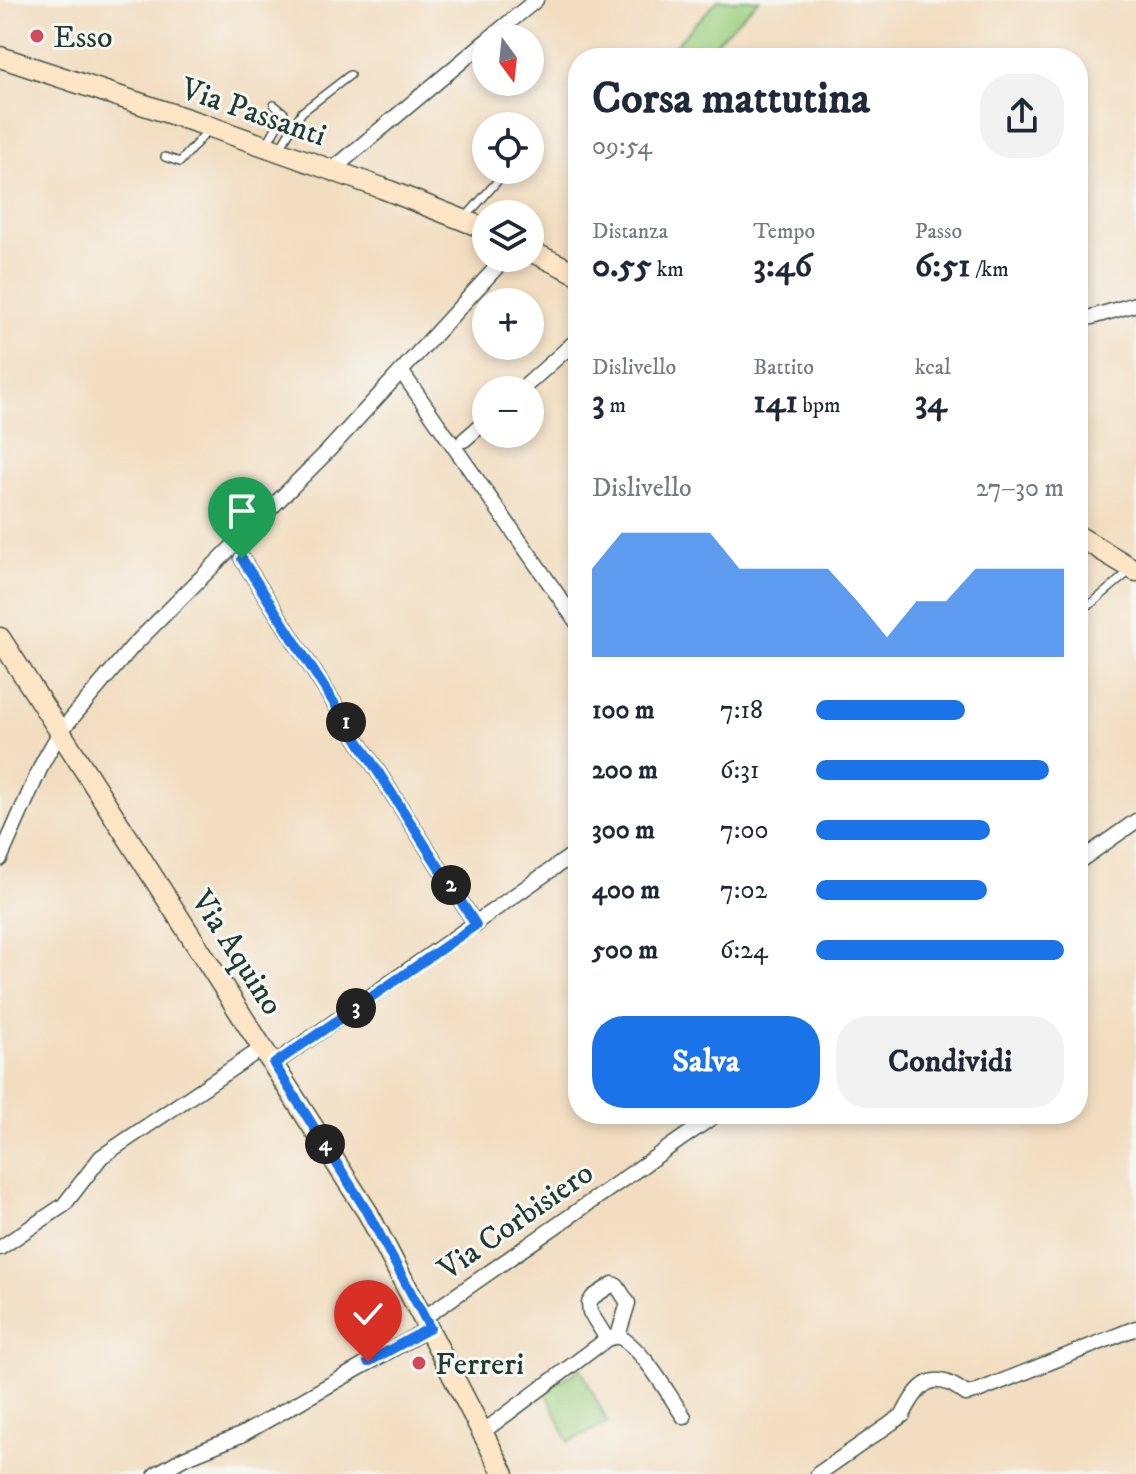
<!DOCTYPE html>
<html lang="it">
<head>
<meta charset="utf-8">
<style>
  body { margin:0; font-family:"IM FELL DW Pica",serif; background:#f2f2f3; color:#1f2937; height:100vh; display:flex; flex-direction:column; font-size:30px; white-space:nowrap }
  * { box-sizing:border-box; margin:0 }
  p { font-size:26px; color:#747a83 }
  .icon { flex:none; width:44px; height:44px; fill:none; stroke:currentColor; stroke-width:2; stroke-linecap:round; stroke-linejoin:round }
  .map { position:relative; flex:1; overflow:hidden }
  .details { position:absolute; left:568px; top:48px; width:520px; height:1076px; display:flex; flex-direction:column; background:#fff; border-radius:32px; box-shadow:0 4px 12px #0003 }
  .details>* { flex:none }
  .needle { width:52px; rotate:165deg }
  .tools { position:absolute; left:472px; top:24px; display:grid; gap:16px }
  .tools a { display:grid; place-items:center; width:72px; height:72px; border-radius:50%; background:#fff; box-shadow:0 4px 12px #0003; font-size:40px }
  .pin { position:absolute; display:grid; place-items:center; width:68px; height:68px; color:#fff; margin:-82px -34px; border-radius:50% 50% 50% 0; rotate:-45deg; box-shadow:0 0 8px #0007 }
  .pin .icon { rotate:45deg }
  .km { position:absolute; width:40px; height:40px; margin:-20px; border-radius:50%; background:#222; color:#fff; font-size:22px; line-height:40px; text-align:center }
  .round { display:grid; place-items:center; flex:none; width:84px; height:84px; border-radius:32px; background:#f2f2f3 }
  .head { display:flex; align-items:center; justify-content:space-between; height:136px; padding:0 24px }
  h1 { font-size:44px; font-weight:800; line-height:60px }
  .stats { display:grid; grid-template-columns:repeat(3,1fr); gap:12px; height:136px; padding:8px 24px }
  .stats div { display:grid; align-content:center }
  .stats b { font-size:34px; font-weight:800 }
  .stats small { font-size:22px; font-weight:400 }
  .stats p { font-size:22px }
  .chart { height:224px; padding:16px 24px }
  .chart p { display:flex; justify-content:space-between }
  .chart svg { width:100%; height:144px; margin-top:8px; fill:#1a73e8; opacity:.7 }
  .cta { display:flex; gap:16px; margin-top:auto; padding:16px 24px }
  .cta a { flex:1; height:92px; border-radius:32px; background:#1a73e8; color:#fff; font-size:32px; font-weight:800; line-height:92px; text-align:center }
  .cta a+a { background:#f2f2f3; color:#1f2937 }
  ul { padding:0 24px; list-style:none; font-size:26px }
  li { display:grid; grid-template-columns:128px 96px 1fr; align-items:center; height:60px }
  li i { height:20px; border-radius:10px; background:#1a73e8 }
  .map>svg:first-child { display:block }
  .green { fill:#9dd080; stroke:#5e865a; stroke-width:2 }
  .lines { fill:none; stroke-linecap:round; stroke-linejoin:round }
  .lane-casing { stroke:#3f5549; stroke-width:10 }
  .street-casing { stroke:#3f5549; stroke-width:17 }
  .secondary-casing { stroke:#3f5549; stroke-width:23 }
  .lane { stroke:#fff; stroke-width:7 }
  .street { stroke:#fff; stroke-width:14 }
  .secondary { stroke:#fee5c5; stroke-width:20 }
  .route-casing { stroke:#fff; stroke-width:16 }
  .route { stroke:#1a73e8; stroke-width:10 }
  .poi-dot { fill:#d1495b; stroke:#f6f6f2; stroke-width:3 }
  .labels { text-anchor:middle; stroke-width:6; stroke-linejoin:round; paint-order:stroke }
  .poi-label { font-size:32px; fill:#1f3d34; stroke:#f6f6f2; text-anchor:start }
  .street-label { font-size:32px; fill:#1f3d34; stroke:#f6f6f2 }
</style>
</head>
<body>
<div class="map">
<svg width="1136" height="1474" viewBox="0 0 1136 1474">
  <rect width="100%" height="100%" fill="#f6f6f2"/>
  <filter id="ink" filterUnits="userSpaceOnUse"><feTurbulence type="fractalNoise" baseFrequency=".0125" numOctaves="2"/><feDisplacementMap in="SourceGraphic" scale="16" xChannelSelector="R" yChannelSelector="G"/><feConvolveMatrix kernelMatrix="1 2 1 2 8 2 1 2 1" color-interpolation-filters="sRGB"/></filter>
  <filter id="wash" filterUnits="userSpaceOnUse"><feTurbulence type="fractalNoise" baseFrequency=".006" numOctaves="4" result="noise"/><feDisplacementMap in="SourceGraphic" scale="32" xChannelSelector="R" yChannelSelector="G"/><feGaussianBlur stdDeviation="1.8" result="paint"/><feColorMatrix in="noise" values="0 0 0 0 0 0 0 0 0 0 0 0 0 0 0 0 0 1.4 0 .05"/><feComposite in="paint" operator="in"/></filter>
  <g filter="url(#wash)">
    <rect width="100%" height="100%" fill="#f2ddc0"/>
    <path class="green" d="M718 0H759L700 58H663Z
      M581 1369 608 1423 568 1442 545 1390Z"/>
  </g>
  <g filter="url(#ink)">
    <g class="lines">
      <g class="lane-casing">
        <path id="lane" d="M267 144 284 113 274 105
          M279 149 302 112 350 75
          M165 157 180 162 210 128
          M465 218 507 170
          M1091 604 1131 570"/>
      </g>
      <g class="street-casing">
        <path id="street" d="M490 38 536 0
          M332 170 486 41
          M1078 321 1136 304
          M401 371 578 624
          M521 390 578 339
          M464 440 486 421
          M242 559 476 925
          M0 859 43 762 60 732 132 647 327 452 505 258
          M1078 862 1136 821
          M274 1064 578 851
          M0 1248 64 1205 101 1157 264 1047
          M425 1317 717 1114
          M607 1339 590 1312 589 1303 593 1297 613 1284 617 1286 628 1303 618 1336
          M484 1431 607 1339 618 1336C644 1349 667 1393 684 1417
          M156 1474 184 1458 241 1435 430 1328
          M818 1474 903 1415C919 1383 933 1368 966 1394L975 1392 1136 1328"/>
      </g>
      <g class="secondary-casing">
        <path id="secondary" d="M0 57 211 127 382 188 486 229
          M530 251 578 274
          M1078 536 1136 571
          M0 638 368 1213 504 1474"/>
      </g>
      <use href="#lane" class="lane"/>
      <use href="#street" class="street"/>
      <use href="#secondary" class="secondary"/>
    </g>
  </g>
  <g class="lines" filter="url(#ink)">
    <g class="route-casing">
      <path id="route" d="M242 559 476 925 274 1064 368 1213 430 1328 368 1362"/>
    </g>
    <use href="#route" class="route"/>
  </g>
  <g class="poi-dot">
    <circle cx="37" cy="36" r="8"/>
    <circle cx="419" cy="1363" r="8"/>
  </g>
  <g class="labels">
    <g class="poi-label">
      <text x="53" y="47">Esso</text>
      <text x="435" y="1374">Ferreri</text>
    </g>
    <g class="street-label">
      <text transform="translate(254 111) rotate(19)" y="11">Via Passanti</text>
      <text transform="translate(238 952) rotate(57)" y="11">Via Aquino</text>
      <text transform="translate(515 1220) rotate(-35)" y="11">Via Corbisiero</text>
    </g>
  </g>
</svg>
<div class="tools">
<a><svg class="needle" viewBox="-14 -14 28 28"><path d="M0-13l5 13h-10z" fill="#e53935"/><path d="M0 13l5-13h-10z" fill="#747a83"/></svg></a>
<a><svg class="icon" aria-label="locate" viewBox="0 0 24 24"><circle cx="12" cy="12" r="6"/><path d="M12 2v4M12 18v4M2 12h4M18 12h4"/></svg></a>
<a><svg class="icon" aria-label="layers" viewBox="0 0 24 24"><path d="M12 4l9 5-9 5-9-5zM3 14l9 5 9-5"/></svg></a>
<a>+</a>
<a>−</a>
</div>
<div class="pin" style="left:242px;top:559px;background:#1e9e55"><svg class="icon" aria-label="arrive" viewBox="0 0 24 24"><path d="M6 21V4h12l-3 4 3 4H6"/></svg></div>
<div class="pin" style="left:368px;top:1362px;background:#d93025"><svg class="icon" aria-label="check" viewBox="0 0 24 24"><path d="M5 12l5 5 9-10"/></svg></div>
<b class="km" style="left:346px;top:722px">1</b>
<b class="km" style="left:451px;top:885px">2</b>
<b class="km" style="left:356px;top:1008px">3</b>
<b class="km" style="left:325px;top:1144px">4</b>
<section class="details">
<div class="head"><div><h1>Corsa mattutina</h1><p>09:54</p></div><a class="round"><svg class="icon" aria-label="share" viewBox="0 0 24 24"><path d="M12 15V3M7 8l5-5 5 5M5 13v7h14v-7"/></svg></a></div>
<div class="stats">
<div><p>Distanza</p><b>0.55<small> km</small></b></div>
<div><p>Tempo</p><b>3:46</b></div>
<div><p>Passo</p><b>6:51<small> /km</small></b></div>
</div>
<div class="stats">
<div><p>Dislivello</p><b>3<small> m</small></b></div>
<div><p>Battito</p><b>141<small> bpm</small></b></div>
<div><p>kcal</p><b>34</b></div>
</div>
<div class="chart"><p><span>Dislivello</span>27–30 m</p>
<svg viewBox="0 0 160 44" preserveAspectRatio="none"><path d="M0 44V17L10 6L20 6L30 6L40 6L50 17L60 17L70 17L80 17L90 27L100 38L110 27L120 27L130 17L140 17L150 17L160 17V44z"/></svg>
</div>
<ul>
<li><b>100 m</b>7:18<i style="width:60%"></i></li>
<li><b>200 m</b>6:31<i style="width:94%"></i></li>
<li><b>300 m</b>7:00<i style="width:70%"></i></li>
<li><b>400 m</b>7:02<i style="width:69%"></i></li>
<li><b>500 m</b>6:24<i style="width:100%"></i></li>
</ul>
<div class="cta"><a>Salva</a><a>Condividi</a></div>
</section>
</div>
</body>
</html>
